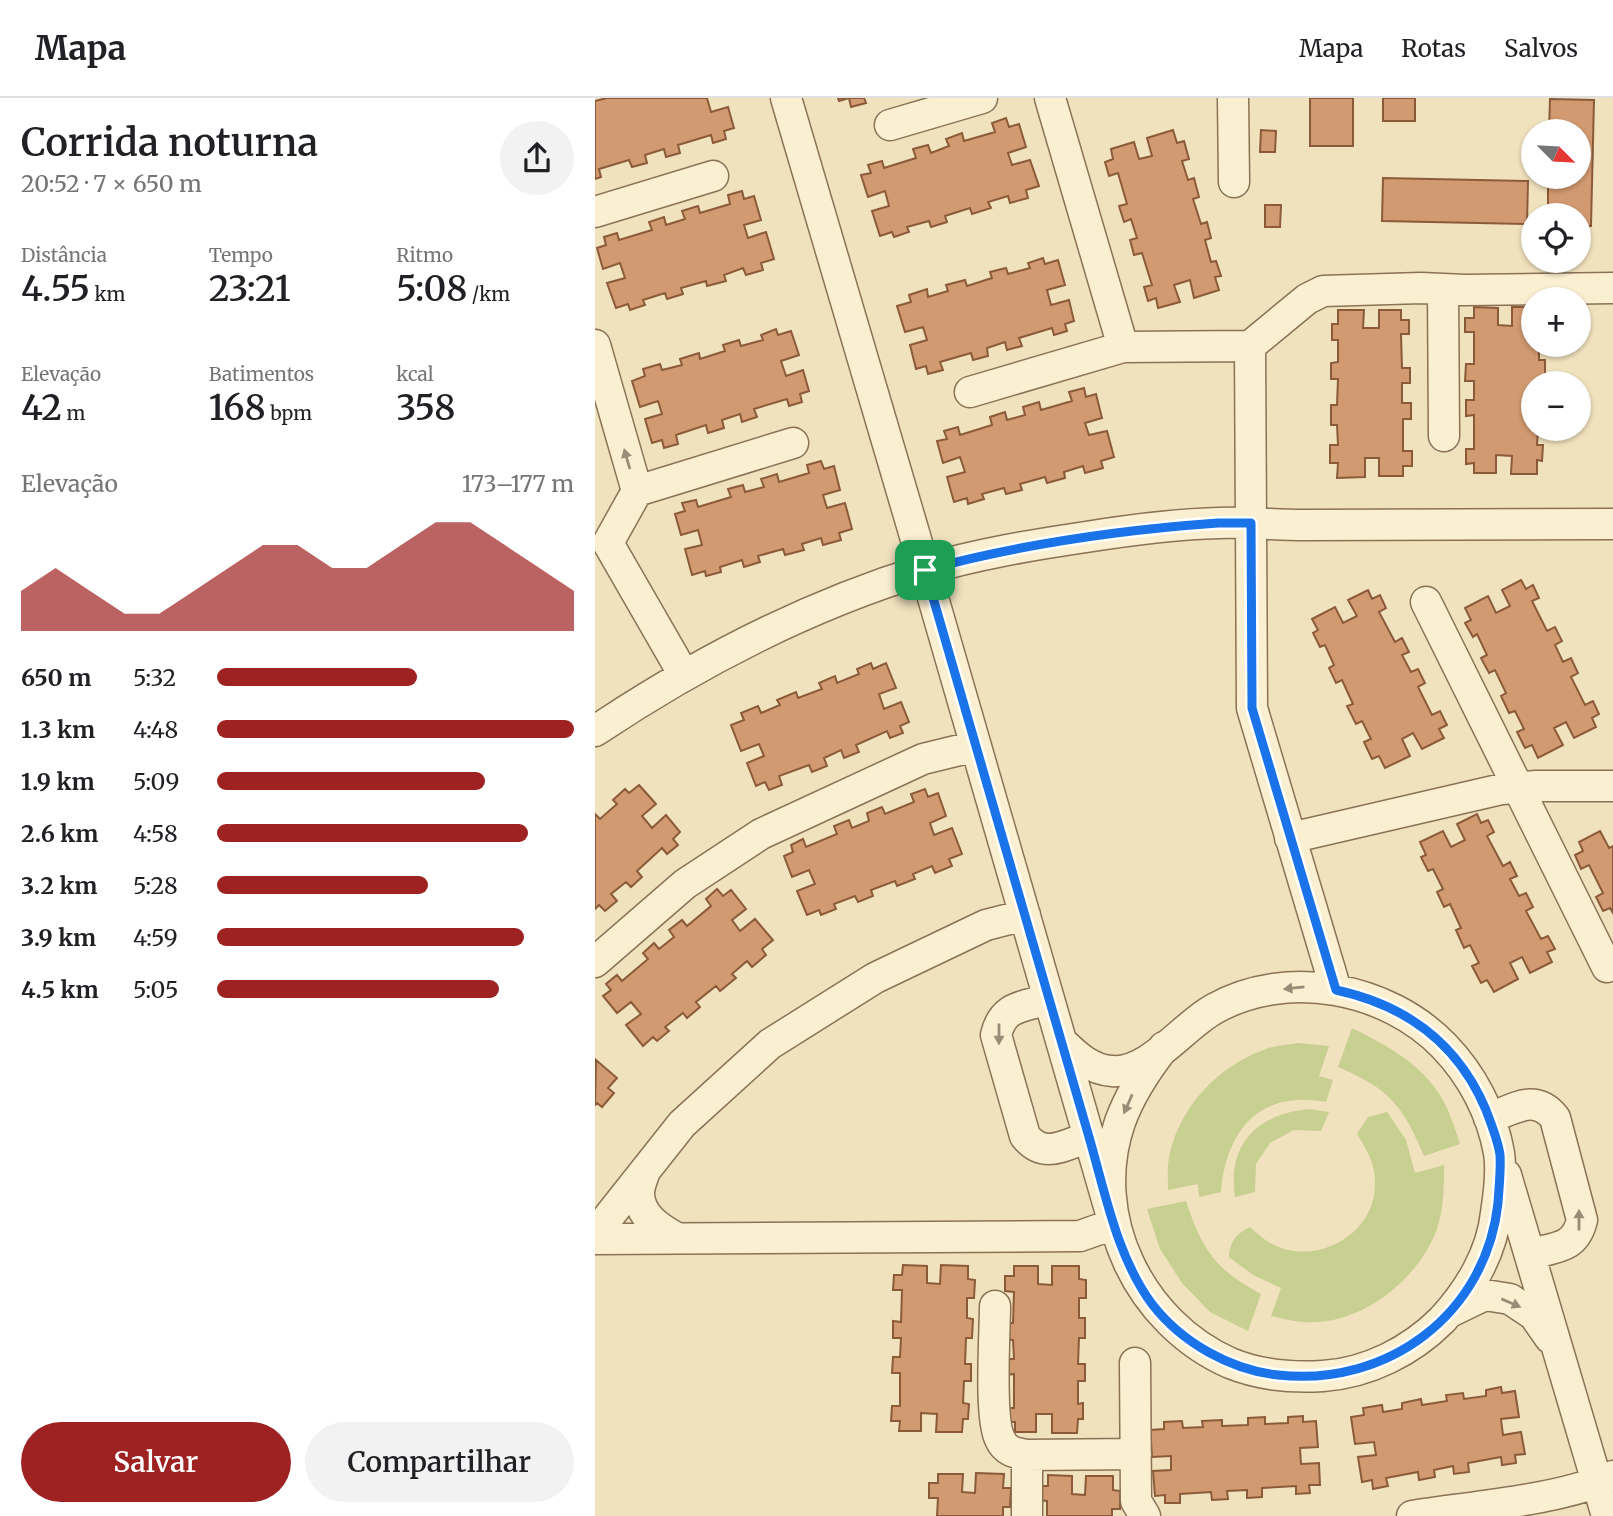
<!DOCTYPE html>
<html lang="pt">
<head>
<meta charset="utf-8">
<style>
  body { margin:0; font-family:Merriweather,serif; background:#f2f2f2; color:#202124; height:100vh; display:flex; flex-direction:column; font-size:26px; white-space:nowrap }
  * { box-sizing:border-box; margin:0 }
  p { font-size:23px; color:#757577 }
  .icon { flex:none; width:38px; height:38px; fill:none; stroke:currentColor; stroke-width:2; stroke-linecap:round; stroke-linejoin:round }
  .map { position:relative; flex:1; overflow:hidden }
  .details { display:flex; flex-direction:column; background:#fff; width:595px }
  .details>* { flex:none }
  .needle { width:46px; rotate:114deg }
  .fabs { position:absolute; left:926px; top:21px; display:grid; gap:14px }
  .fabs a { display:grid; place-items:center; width:70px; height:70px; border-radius:50%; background:#fff; box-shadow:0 2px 5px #0004; font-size:35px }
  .pin { position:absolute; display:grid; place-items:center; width:60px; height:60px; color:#fff; margin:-30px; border-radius:14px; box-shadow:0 4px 10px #0006 }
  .round { display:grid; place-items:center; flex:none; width:74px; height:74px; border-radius:37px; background:#f2f2f2 }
  .head { display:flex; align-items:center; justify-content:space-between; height:119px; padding:0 21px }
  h1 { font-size:38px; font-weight:600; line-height:52px }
  .metrics { display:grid; grid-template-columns:repeat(3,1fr); gap:10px; height:119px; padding:7px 21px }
  .metrics div { display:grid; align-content:center }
  .metrics b { font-size:35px; font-weight:600 }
  .metrics small { font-size:19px; font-weight:400 }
  .metrics p { font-size:19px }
  .chart { height:196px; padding:14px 21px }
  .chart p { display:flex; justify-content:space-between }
  .chart svg { width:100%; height:126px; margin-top:7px; fill:#9d2221; opacity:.7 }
  .action { display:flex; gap:14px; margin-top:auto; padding:14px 21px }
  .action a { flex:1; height:80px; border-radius:42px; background:#9d2221; color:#fff; font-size:28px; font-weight:600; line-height:80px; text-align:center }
  .action a+a { background:#f2f2f2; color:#202124 }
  ul { padding:0 21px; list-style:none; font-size:23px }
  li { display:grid; grid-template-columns:112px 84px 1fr; align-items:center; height:52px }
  li i { height:18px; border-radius:9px; background:#9d2221 }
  header { display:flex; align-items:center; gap:42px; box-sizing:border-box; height:98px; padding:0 35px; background:#fff; border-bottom:2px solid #e0e0e0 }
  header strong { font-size:33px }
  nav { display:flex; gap:38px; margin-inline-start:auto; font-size:24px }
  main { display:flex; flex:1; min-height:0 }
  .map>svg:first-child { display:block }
  .green { fill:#c7cf91 }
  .building { fill:#d29a70; stroke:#8b5b39; stroke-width:2 }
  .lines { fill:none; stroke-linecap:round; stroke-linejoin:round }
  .minor-casing { stroke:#8a7255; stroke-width:33 }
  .minor { stroke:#fbefd1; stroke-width:30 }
  .oneway { fill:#9a8c76 }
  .route-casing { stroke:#fff; stroke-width:14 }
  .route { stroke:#1a73e8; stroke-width:9 }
</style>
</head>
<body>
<header>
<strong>Mapa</strong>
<nav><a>Mapa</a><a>Rotas</a><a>Salvos</a></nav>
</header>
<main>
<section class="details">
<div class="head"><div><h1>Corrida noturna</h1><p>20:52 · 7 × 650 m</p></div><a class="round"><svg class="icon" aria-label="share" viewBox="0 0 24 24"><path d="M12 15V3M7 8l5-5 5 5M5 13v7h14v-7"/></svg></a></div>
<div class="metrics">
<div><p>Distância</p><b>4.55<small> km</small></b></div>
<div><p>Tempo</p><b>23:21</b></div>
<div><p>Ritmo</p><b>5:08<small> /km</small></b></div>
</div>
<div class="metrics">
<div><p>Elevação</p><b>42<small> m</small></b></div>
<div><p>Batimentos</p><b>168<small> bpm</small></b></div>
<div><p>kcal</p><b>358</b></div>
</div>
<div class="chart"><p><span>Elevação</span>173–177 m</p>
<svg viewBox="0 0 160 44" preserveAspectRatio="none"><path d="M0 44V30L10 22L20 30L30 38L40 38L50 30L60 22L70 14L80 14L90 22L100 22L110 14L120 6L130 6L140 14L150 22L160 30V44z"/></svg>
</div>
<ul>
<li><b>650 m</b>5:32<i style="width:56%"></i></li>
<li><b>1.3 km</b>4:48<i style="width:100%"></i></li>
<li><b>1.9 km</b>5:09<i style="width:75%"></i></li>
<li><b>2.6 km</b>4:58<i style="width:87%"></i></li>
<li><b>3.2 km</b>5:28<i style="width:59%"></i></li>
<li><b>3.9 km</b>4:59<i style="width:86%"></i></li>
<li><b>4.5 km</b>5:05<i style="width:79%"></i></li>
</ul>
<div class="action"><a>Salvar</a><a>Compartilhar</a></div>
</section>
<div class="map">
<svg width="1018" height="1418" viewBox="0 0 1018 1418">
  <rect width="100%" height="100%" fill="#f1e2be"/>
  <path class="green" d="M757 930C795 949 833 969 852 1010 857 1021 861 1034 865 1046L829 1058C808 1007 794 991 743 969Z
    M703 945 734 948 724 978 738 982 731 1004C665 992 631 1032 626 1094L604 1099 603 1086 573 1092C573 1081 572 1070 574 1059 584 1009 623 968 671 951 681 947 693 947 703 945Z
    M714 1011 734 1014 726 1033 699 1032 675 1045 661 1066 660 1094 640 1099C632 1045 663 1016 714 1011Z
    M792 1014 811 1042 820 1075 849 1067C849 1089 849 1110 842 1131 823 1183 764 1229 707 1224 697 1223 686 1220 676 1218L686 1190 658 1177 634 1159C635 1143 641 1136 655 1129 662 1135 669 1142 677 1146 721 1169 780 1137 780 1086 781 1067 772 1052 762 1036L773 1019Z
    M591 1103C607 1152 621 1172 666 1196L653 1233 615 1214 587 1185 565 1151 552 1111Z"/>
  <path class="building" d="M12 0H112L116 14 133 9 139 30 129 33 131 41 118 45 116 37 83 47 85 55 71 59 69 51 50 57 52 65 37 69 34 62 4 71 6 79 0 81V3Z
    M243 0H269L271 5 256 9 254 0 244 3Z
    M715 0H758V48H715Z
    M788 0H820V23H788Z
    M955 1 999 2 996 128H984V117H953V79H984V33H954Z
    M411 20 414 29 424 26 431 49 413 55 417 67 435 62 444 88 431 92 433 100 415 105 413 98 393 104 396 110 377 116 375 110 350 118 352 124 336 129 334 123 312 129 314 134 299 139 297 134 285 138 277 113 294 108 290 93 273 99 266 77 276 75 273 67 287 63 289 70 321 60 318 51 333 47 336 55 354 48 351 41 367 35 369 43 400 34 397 25Z
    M578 32 582 45 589 43 594 61 587 63 593 82 599 80 604 99 598 101 606 126 612 124 616 140 610 142 616 164 621 163 626 178 620 179 624 192 599 200 595 182 579 187 585 204 563 210 561 200 553 203 549 189 557 187 547 155 539 157 535 142 542 140 536 121 529 124 524 108 532 106 523 75 514 78 510 64 518 61 516 51 539 44 544 61 557 58 552 40Z
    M666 32 681 33 680 54H665Z
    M788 80 933 83 932 126 787 123Z
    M147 93 149 101 159 98 166 122 149 127 153 140 171 134 179 161 166 165 168 172 151 177 148 170 129 177 131 183 112 188 111 183 86 190 88 196 72 201 70 195 48 202 50 207 35 212 33 206 21 210 12 185 30 180 25 165 8 171 2 150 11 147 9 139 22 135 24 142 57 132 54 124 69 119 71 127 90 121 87 113 103 108 105 115 135 106 133 97Z
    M670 107H686L685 129H670Z
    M448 160 450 166 463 162 470 187 452 192 456 207 474 202 479 223 470 226 472 233 459 237 457 230 424 240 427 248 412 252 410 244 392 250 393 258 378 262 376 255 345 264 348 272 333 276 331 268 321 271 315 247 332 242 328 229 310 234 302 208 316 204 314 197 332 191 333 199 353 193 351 187 370 182 372 188 397 180 395 174 411 170 413 176 435 170 433 165Z
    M879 209 903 210V227L917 228V209H938V247H944V262H950V281H944V285H938V331H943L942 347H948L947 363 942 362V376H916L917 358 901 357V375H879V365L871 366V351H879V317L871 318V302H879V283H870L871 266H879V234H870V220H879Z
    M743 212H769L768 230H784V212H806V222H814V236H806L807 270H815V285H807V305H816V321H808V353H817V368H808V378H784V360H770V379L742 380 743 365H735V347H743L742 327H736V307H742L743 281H736V265L743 264V242H737V226H743Z
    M181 231 183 237 196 233 204 257 186 263 191 278 208 272 214 293 205 296 207 304 194 308 192 301 159 311 162 319 147 324 145 316 127 322 129 330 113 335 111 327 81 337 83 346 69 350 67 342 57 345 50 321 67 316 63 303 45 309 37 283 50 278 48 271 65 266 67 272 87 267 85 261 104 255 105 261 130 253 128 247 144 242 146 248 168 242 166 237Z
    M489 290 491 299 501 296 507 320 490 325 494 337 512 333 519 359 506 363 508 370 490 375 488 368 469 374 470 380 452 385 450 379 425 386 427 392 411 396 409 390 387 396 389 401 373 406 372 400 359 404 352 379 370 374 365 359 348 365 342 343 352 341 349 333 363 329 365 337 397 327 395 319 410 314 412 322 430 317 428 309 444 304 446 312 477 303 474 294Z
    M226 363 229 371 239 368 245 392 228 397 232 410 250 405 257 431 244 435 246 442 228 447 226 440 207 446 209 452 190 457 188 451 163 458 165 464 149 469 147 462 125 469 126 474 111 478 110 473 97 477 90 451 107 447 103 432 86 437 80 416 90 413 87 405 101 402 103 409 136 399 133 391 148 387 150 394 169 389 166 381 182 376 184 384 214 375 212 367Z
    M926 482 931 491 938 487 944 500 937 503 952 533 960 529 967 543 960 547 968 564 976 560 983 575 976 579 990 607 998 603 1004 616 997 620 1001 629 979 640 971 624 959 630 968 647 943 660 937 647 930 650 922 634 929 631 920 613 914 615 906 598 911 595 900 572 894 575 886 560 892 557 882 536 878 539 870 525 876 522 870 510 893 498 901 515 915 508 907 492Z
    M773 492 777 501 785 497 791 510 784 514 800 544 807 540 814 554 807 557 816 574 823 571 830 585 823 589 837 617 845 613 852 627 844 631 849 640 827 651 818 635 807 641 815 658 790 670 784 658 777 661 769 644 776 641 767 623 761 626 752 608 758 606 747 582 741 585 734 570 739 567 730 547 725 549 718 535 723 532 717 521 740 509 748 525 762 518 753 502Z
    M276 565 278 571 291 565 301 590 284 596 289 611 306 604 314 624 305 628 308 635 295 640 292 633 261 647 264 654 249 660 246 652 229 660 232 668 217 674 214 667 184 678 187 687 174 692 170 684 161 688 152 665 169 658 164 646 146 653 136 627 149 622 146 615 163 608 166 615 185 607 182 602 201 594 203 600 227 591 224 585 240 578 242 585 264 576 262 571Z
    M44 687 61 706 47 718 57 730 71 717 85 734 78 741 83 747 72 756 67 750 42 773 47 779 36 789 31 784 16 796 22 803 10 813 4 807 0 811V716L5 721 22 706 18 702 30 691 34 695Z
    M330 691 333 699 343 695 351 718 335 725 339 737 357 730 367 756 354 761 357 768 340 775 337 768 318 776 320 781 302 788 300 783 276 792 278 798 263 804 260 798 239 806 241 811 226 817 224 812 212 817 202 793 220 786 214 772 197 779 189 758 198 754 196 747 208 741 211 749 242 736 239 728 254 722 257 730 274 723 272 715 287 709 290 716 319 704 316 696Z
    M882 716 886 725 893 722 899 734 892 738 908 768 915 764 922 778 915 781 924 798 931 795 938 809 931 813 946 841 953 838 960 851 952 854 957 864 935 875 927 859 915 865 923 881 899 894 892 882 886 885 877 868 884 865 875 847 869 850 861 832 866 830 855 806 849 809 842 794 848 791 838 771 833 773 826 759 831 757 825 744 848 733 856 749 870 742 862 726Z
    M1005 733 1014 750 1018 748V815L1015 810 1008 813 1001 799 1008 795 994 767 986 771 980 757 988 753 984 744Z
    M122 791 128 798 136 792 151 811 137 822 145 833 160 821 178 842 167 851 171 857 157 869 152 863 137 876 141 880 125 893 121 888 101 904 105 909 92 920 88 915 70 929 74 933 62 943 58 939 48 948 31 927 46 916 36 904 22 915 8 898 16 892 11 886 22 877 27 883 53 861 48 855 59 845 64 851 79 839 74 832 87 822 92 828 116 808 111 801Z
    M1 962 22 980 13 990 19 995 7 1009 2 1005 0 1007Z
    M308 1167 332 1168V1185L345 1186 346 1167 373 1168V1181L380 1182 379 1200H372V1220L378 1221 377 1240H371L370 1266H376V1283H369L368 1305 374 1306 373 1321H368L367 1334H341L342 1316 326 1315V1333H304L305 1323H296L297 1308H305V1275H297L298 1259H305L306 1240H298V1223L306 1224 307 1192H298L299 1177H307Z
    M419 1168H443V1186L457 1187V1168H484V1181L491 1182V1200H484V1220H490V1240H484L483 1266H490V1283H483V1306L488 1305V1321H483L482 1335H457V1316H441V1334H420V1324H412L411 1310H419V1276L411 1277V1261H419L418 1242H411V1225H418L419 1194 410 1193V1178H419Z
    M906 1289 907 1295 920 1293 924 1319 906 1321 908 1337 926 1334 930 1356 920 1357 921 1365 907 1367 906 1359 873 1365 874 1374 859 1376 858 1368 839 1372 840 1379 824 1382 823 1374 791 1380 793 1388 778 1391 777 1382 767 1384 763 1359 781 1357 779 1344 760 1346 756 1319 769 1317 768 1310 787 1307 788 1314 807 1311V1305L826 1301 827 1307 852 1303 851 1297 868 1295 869 1301 891 1298V1292Z
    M708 1318V1324L721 1323 723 1349 705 1350 706 1366 724 1365 725 1387H714L715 1395 701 1396V1388L667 1390V1399L652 1400V1392L632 1393 633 1401 617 1402 616 1394 585 1396V1405H570V1397L560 1398 558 1373 576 1372V1358L557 1359 555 1332 569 1331V1324L587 1323 588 1330 608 1329 607 1323 627 1322V1328L653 1327V1320L670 1319V1326L693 1325V1319Z
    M381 1375 409 1376 408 1390H416L415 1409H408V1418H342L343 1400H334V1385H343V1376H368L367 1394 380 1395Z
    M453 1377 477 1378V1396L490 1397 491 1378H518V1392L525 1393V1411H517V1418H452V1403L443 1402 444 1388H453Z"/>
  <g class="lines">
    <g class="minor-casing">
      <path id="minor" d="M455 0 528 249
        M638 0 639 84
        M295 27 387 0
        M0 114 118 78
        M848 191 849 338
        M0 247 42 393 13 445
        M655 248 657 610 741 892
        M375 294 528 249 655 248 712 201 728 193 826 190 870 192 1018 190
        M42 393 198 345
        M13 445 89 577
        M831 504 1012 869
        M0 633C102 565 211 508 329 472 382 456 437 447 491 439 535 432 579 426 624 425 652 424 680 427 709 427 812 427 915 426 1018 426
        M695 740 907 691 941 688H1018
        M0 864 90 786 166 736 328 661 381 648
        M454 901C428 909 408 907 401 937L430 1038C449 1062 469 1047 494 1039
        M466 943C480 957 496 972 517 973 554 976 588 928 619 911 692 870 792 889 849 948 877 977 897 1015 904 1055 907 1074 904 1096 901 1115 897 1155 874 1193 847 1222 816 1253 773 1275 728 1278 696 1280 664 1277 635 1265 545 1225 492 1119 525 1024 535 996 551 972 569 949
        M894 1020C920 1011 940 995 960 1020L987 1122C980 1151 961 1149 935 1156
        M50 1073C48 1079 44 1088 44 1095 44 1118 65 1131 82 1140
        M911 1077 1012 1418
        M0 1141 485 1138 519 1126 330 472 191 0
        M1 1141 11 1122 87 1026 175 946 280 880 391 827 430 817
        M400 1208C400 1236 394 1320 405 1341 410 1353 420 1355 432 1357L541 1356
        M857 1213 890 1197 915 1201 939 1217 955 1240
        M540 1265 541 1403 550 1418
        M432 1418V1357
        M817 1418C879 1408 962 1403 1018 1378"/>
    </g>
    <use href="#minor" class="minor"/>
  </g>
  <defs><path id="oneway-solid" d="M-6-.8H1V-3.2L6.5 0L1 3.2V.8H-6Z" transform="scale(1.75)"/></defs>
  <g class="oneway">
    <use href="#oneway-solid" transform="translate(32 361) rotate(-106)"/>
    <use href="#oneway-solid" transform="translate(699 890) rotate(174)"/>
    <use href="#oneway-solid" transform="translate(404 936) rotate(90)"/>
    <use href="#oneway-solid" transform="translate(533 1006) rotate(114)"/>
    <use href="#oneway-solid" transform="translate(984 1122) rotate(-90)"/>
    <use href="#oneway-solid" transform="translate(916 1205) rotate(23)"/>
  </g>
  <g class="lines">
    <g class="route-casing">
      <path id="route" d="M623 425H656L657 610 741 892C810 907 863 945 891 1012 896 1026 903 1042 905 1057 906 1072 904 1089 903 1105 891 1216 793 1289 683 1277 636 1272 587 1245 557 1206 522 1159 510 1094 494 1039L330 472C426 446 524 432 623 425Z"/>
    </g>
    <use href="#route" class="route"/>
  </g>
</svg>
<div class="fabs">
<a><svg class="needle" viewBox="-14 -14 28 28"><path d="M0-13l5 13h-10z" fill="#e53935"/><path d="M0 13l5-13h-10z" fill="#757577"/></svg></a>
<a><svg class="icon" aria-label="locate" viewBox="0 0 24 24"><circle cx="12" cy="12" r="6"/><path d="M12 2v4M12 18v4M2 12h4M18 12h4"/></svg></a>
<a>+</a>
<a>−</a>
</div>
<div class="pin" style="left:330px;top:472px;background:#1e9e55"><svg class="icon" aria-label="arrive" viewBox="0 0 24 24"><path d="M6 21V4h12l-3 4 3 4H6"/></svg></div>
</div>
</main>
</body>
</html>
